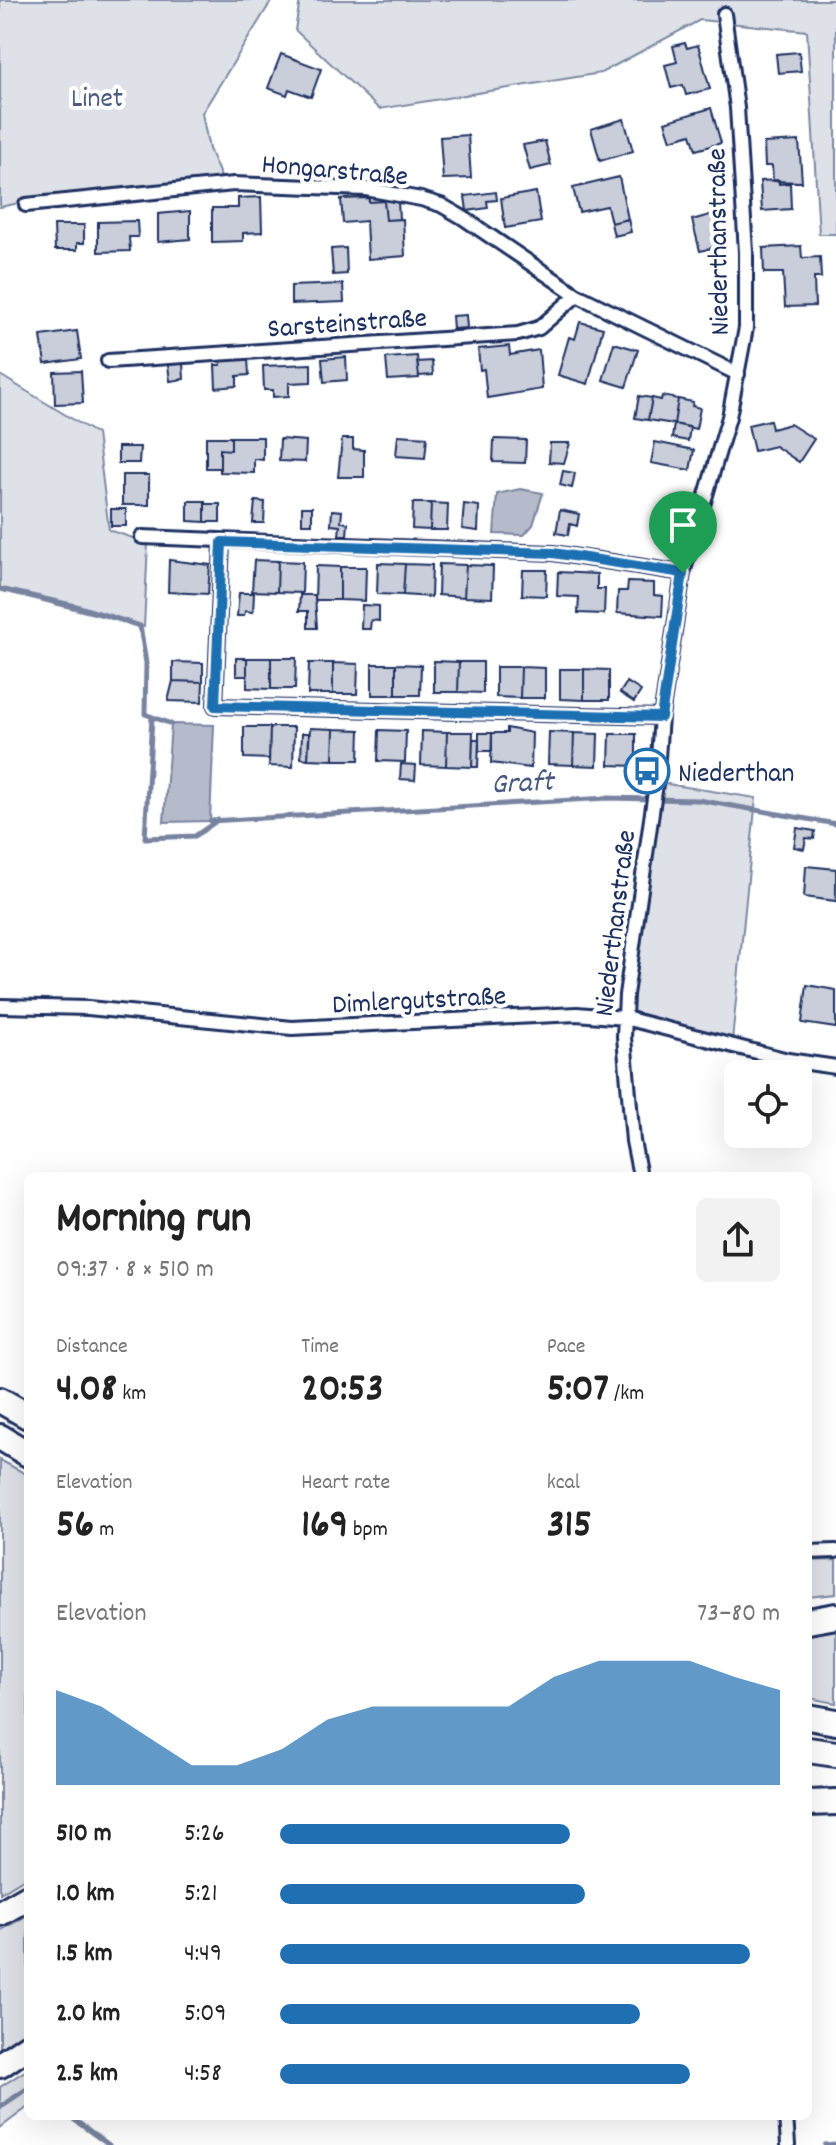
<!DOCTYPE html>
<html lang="en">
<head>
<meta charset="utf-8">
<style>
  body { margin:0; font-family:Dekko,sans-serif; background:#f2f2f2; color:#222; height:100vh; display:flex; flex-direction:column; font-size:30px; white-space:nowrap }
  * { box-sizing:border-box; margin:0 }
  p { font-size:26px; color:#767676 }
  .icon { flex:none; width:44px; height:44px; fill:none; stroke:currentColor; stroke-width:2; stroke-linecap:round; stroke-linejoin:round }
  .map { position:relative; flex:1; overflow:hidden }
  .panel { position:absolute; left:24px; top:1172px; width:788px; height:948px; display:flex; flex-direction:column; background:#fff; border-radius:12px; box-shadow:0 8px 32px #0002 }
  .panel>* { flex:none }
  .fabs { position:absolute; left:724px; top:1060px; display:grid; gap:16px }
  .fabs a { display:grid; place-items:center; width:88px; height:88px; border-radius:12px; background:#fff; box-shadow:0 8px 32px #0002; font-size:40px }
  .pin { position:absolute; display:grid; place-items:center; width:68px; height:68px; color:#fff; margin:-82px -34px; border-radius:50% 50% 50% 0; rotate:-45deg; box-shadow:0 0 8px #0007 }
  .pin .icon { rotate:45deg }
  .round { display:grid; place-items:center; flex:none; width:84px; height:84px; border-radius:12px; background:#f2f2f2 }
  .head { display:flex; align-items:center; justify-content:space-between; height:136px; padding:0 32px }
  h1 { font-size:44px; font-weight:800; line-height:60px }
  .figures { display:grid; grid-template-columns:repeat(3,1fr); gap:12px; height:136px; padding:8px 32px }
  .figures div { display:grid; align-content:center }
  .figures b { font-size:40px; font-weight:800 }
  .figures small { font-size:22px; font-weight:400 }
  .figures p { font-size:22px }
  .chart { height:224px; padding:16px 32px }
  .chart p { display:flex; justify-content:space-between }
  .chart svg { width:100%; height:144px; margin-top:8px; fill:#1f6fb2; opacity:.7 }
  ul { padding:0 32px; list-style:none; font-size:26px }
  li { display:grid; grid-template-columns:128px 96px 1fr; align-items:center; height:60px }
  li i { height:20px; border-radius:10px; background:#1f6fb2 }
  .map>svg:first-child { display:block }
  .green { fill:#dee1e7; stroke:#7c88a2; stroke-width:2 }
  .water { fill:#b5bbca; stroke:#77839f; stroke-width:2 }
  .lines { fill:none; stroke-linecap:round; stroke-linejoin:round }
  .stream { stroke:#77839f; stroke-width:5 }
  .building { fill:#caceda; stroke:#1b2f5e; stroke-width:2 }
  .street-casing { stroke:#1b2f5e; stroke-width:18 }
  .highway-casing { stroke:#1b2f5e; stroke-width:30 }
  .street { stroke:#fff; stroke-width:12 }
  .highway { stroke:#fff; stroke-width:24 }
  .route-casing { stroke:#fff; stroke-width:16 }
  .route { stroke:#1f6fb2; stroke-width:10 }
  .labels { text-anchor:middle; stroke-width:8; stroke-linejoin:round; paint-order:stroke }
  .park-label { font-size:28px; fill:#4c5c80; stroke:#fff }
  .street-label { font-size:28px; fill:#1b2f5e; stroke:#fff }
  .poi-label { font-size:28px; fill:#1b2f5e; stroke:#fff; text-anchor:start }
  .water-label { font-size:30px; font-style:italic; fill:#49597e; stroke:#fff }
</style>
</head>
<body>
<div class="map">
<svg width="836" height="2145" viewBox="0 0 836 2145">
  <rect width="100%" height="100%" fill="#fff"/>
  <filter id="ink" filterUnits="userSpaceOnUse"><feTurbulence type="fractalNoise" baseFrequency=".0125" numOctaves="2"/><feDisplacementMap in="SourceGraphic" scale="16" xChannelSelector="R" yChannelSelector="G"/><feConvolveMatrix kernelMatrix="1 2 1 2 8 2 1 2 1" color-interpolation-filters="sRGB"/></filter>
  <g filter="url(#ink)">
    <path class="green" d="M0 0H272L202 113 209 149 224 184 58 195 0 207Z
      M300 0H836V234H819L807 31 700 20 601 73 379 109 295 30Z
      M0 375 97 434 109 530 148 543 144 627 0 590Z
      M661 783 756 798 732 1041 631 1011Z
      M0 1460 28 1475V1876L0 1893Z
      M836 1560V1594L808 1597V1561Z
      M836 1630V1703L808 1698V1635Z
      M28 1915V2031L0 2050V1931Z
      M28 2069V2107L0 2128V2087Z"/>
    <path class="water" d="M520 489 543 493 533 525 524 535 494 534 497 494Z
      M171 724 214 725 210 821 164 822Z"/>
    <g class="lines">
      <path class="stream" d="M0 589 76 606 140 626 146 663 145 714 171 724
        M152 717 145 838 195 836 218 820
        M210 821 608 798 698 800 836 824
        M0 2107 28 2088
        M69 2116 109 2145
        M825 2145 836 2144"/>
    </g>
    <path class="building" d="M685 43 687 48 698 45 710 89 686 95 683 85 671 88 665 65 677 62 673 46Z
      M799 52 801 71 778 73 776 54Z
      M281 54 321 69 311 97 289 89 287 95 268 88Z
      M711 108 721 143 696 150 691 134 671 140 665 122Z
      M624 119 633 151 600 161 591 129Z
      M468 135 471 178 443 179 440 137Z
      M545 141 551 165 530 170 523 145Z
      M799 141 802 182 773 181 772 166H765L764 143Z
      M619 177 628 219 611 223 607 206 579 212 573 188Z
      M779 180V184L790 183 791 209 762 211 760 181Z
      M496 192 497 200 487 201 488 208 467 211 465 196Z
      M536 192 541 222 505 228 501 198Z
      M368 196 398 201 399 219 386 220 384 201 369 202Z
      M261 197 262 232 243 233V241L212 242V208H238V198Z
      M369 198V202L384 201 386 220 403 219 405 256 368 259 366 221 343 223 341 199Z
      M190 211V239L158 242V214Z
      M717 213 725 245 700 251 692 220Z
      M628 219 631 232 614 236 611 223Z
      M137 221 138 237H129L130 251 98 252V222Z
      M54 225H84V243H77V250H55Z
      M801 246 802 258 820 257 821 278H814L815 306 785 307 783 273H764L763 248Z
      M346 248 347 274 333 275 331 249Z
      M343 284 344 302 291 304V286Z
      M466 315 467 328 453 329 452 316Z
      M580 322 603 328 588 384 558 375 569 337 575 339Z
      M77 331 81 359 45 364 41 336Z
      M614 343 638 350 626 387 603 380Z
      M509 346 510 355 539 350 542 389 487 398 484 369 480 370 478 349Z
      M417 356 419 378 388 380 386 358Z
      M346 357 347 380 324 382 322 359Z
      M248 359 249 375 237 376V386L216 388 215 365H221V360Z
      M432 361 433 375 419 376 417 362Z
      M183 363 184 379 170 381 168 365Z
      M311 364V382L289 383V396L273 397V390H264L263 366Z
      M81 371 83 403 55 404 54 372Z
      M639 396 652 398 648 420 635 418Z
      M662 396 678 399 674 424 648 420 652 398 661 400Z
      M678 399 693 402 692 406 700 408 696 429 674 424Z
      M770 420 772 429 790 424 814 439 799 462 775 446 754 451 748 425Z
      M674 424 690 427 688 441 672 438Z
      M398 435 427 437 425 458 396 456Z
      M206 437H231V450L220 449V468H206Z
      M231 437H263V460L254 459V473L220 472V449L231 450Z
      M280 439 306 441 305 462 279 461Z
      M342 439H353V449L364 450V477H338Z
      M494 439 526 440 525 463 493 462Z
      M655 442 694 450 690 470 651 463Z
      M550 443H570L564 463 549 462Z
      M118 447H140L139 463H118Z
      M563 471 575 473 572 488 560 485Z
      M122 475H149V505H122Z
      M188 501H205V522L188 521Z
      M255 501 265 502 264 523H253Z
      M413 503H431L430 530 412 529Z
      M431 503 448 504 447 530H430Z
      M205 504H220V522H205Z
      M464 504 479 506 478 531 462 529Z
      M302 507H312V524H302Z
      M111 509H126V526H111Z
      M332 510 342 511 341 522 348 523 347 535H339L340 526 331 525Z
      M560 510 579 514 577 526 570 524 568 535 556 533Z
      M169 560 210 565 208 594 168 592Z
      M254 560 278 561 277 592 252 591Z
      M278 561 303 562 302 593 277 592Z
      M378 563 405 564 403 595 377 594Z
      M405 564 432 565 431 597 403 595Z
      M439 564 466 565 464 597 438 595Z
      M466 565 493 566 492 598 464 597Z
      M316 566 340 567V600H315Z
      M340 567H366L365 601 340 600Z
      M523 570H547L546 596 522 595Z
      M558 572 597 574V589H605L604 614 578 613 579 597 557 596Z
      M628 582 654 583V595L663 596 662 616 617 613 618 591H627Z
      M239 593H254L253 612 245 611 244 616H237Z
      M300 595H315L317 628H308V611H299Z
      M362 605 379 606V621L371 620 370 629H361Z
      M236 658H247V676H236Z
      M247 658H271V689L247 688Z
      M271 658H296L295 689H271Z
      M434 661 459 662 458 692H434Z
      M173 662 203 663V682L173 681Z
      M459 662H483V693L458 692Z
      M309 663H333V694H308Z
      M333 663 358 664 357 694H333Z
      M372 664H396V695H372Z
      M396 664 421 665 420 695H396Z
      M496 667H521L520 698 496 697Z
      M521 667 545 668V698H520Z
      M560 669H584V700L560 699Z
      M584 669 609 670V700H584Z
      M173 681 203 682 202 702 168 701Z
      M627 682 641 691 634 702 620 693Z
      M244 727H270L269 759 244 758Z
      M270 727H294L293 767 269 766Z
      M310 728 334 729 333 760 308 759Z
      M507 728 532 733 531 768 491 763 492 733H507Z
      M334 729 360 730 359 760H333Z
      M379 730 406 731 405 762 378 761Z
      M422 731 447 732 446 766 421 765Z
      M447 732H473L472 767 446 766Z
      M549 732 574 733 573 765 548 764Z
      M302 733H309L308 759 301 758Z
      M479 733H492V751H479Z
      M574 733 598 734 597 766 573 765Z
      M610 734H636V766L609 765Z
      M473 739H479L478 767H472Z
      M401 764 416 765 415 780 400 779Z
      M797 828 815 831 814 839 806 838 804 849 794 847Z
      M806 866 836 869V901L804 897Z
      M807 985 836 990V1028L802 1023Z"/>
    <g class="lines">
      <g class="street-casing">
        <path id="street" d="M26 205 234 184 366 189 421 199 441 205 462 217 577 295 738 374
          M108 361 518 334 539 328 577 295
          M142 537 553 553 683 573
          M222 542 215 706 661 717
          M0 1006 88 1008 292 1028 577 1014 625 1018 788 1060 836 1067
          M640 1176 633 1141 624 1037 626 995 656 784 661 717 683 573 729 417 746 328V252L737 108 724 14
          M808 1552 836 1551
          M786 2116 788 2145"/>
      </g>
      <g class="highway-casing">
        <path id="highway" d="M0 1400 28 1416
          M0 1437 28 1454
          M808 1621 836 1616
          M808 1717 836 1722
          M808 1750 836 1754
          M808 1803 836 1802
          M0 1913 28 1897
          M0 2065 28 2046"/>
      </g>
      <use href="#street" class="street"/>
      <use href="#highway" class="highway"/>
    </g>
  </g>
  <g class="lines" filter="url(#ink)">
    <g class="route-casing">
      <path id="route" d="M222 542 553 553 683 573 661 717 215 706Z"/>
    </g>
    <use href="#route" class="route"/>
  </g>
  <defs>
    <g id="bus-ring" transform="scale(2.3)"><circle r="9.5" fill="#fff" stroke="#1f6fb2" stroke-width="1.5"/><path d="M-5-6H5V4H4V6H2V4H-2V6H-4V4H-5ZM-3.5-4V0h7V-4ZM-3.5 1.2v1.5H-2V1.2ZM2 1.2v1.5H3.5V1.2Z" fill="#1f6fb2"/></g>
  </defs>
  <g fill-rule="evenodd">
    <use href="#bus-ring" x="647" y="771"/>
  </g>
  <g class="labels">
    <g class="park-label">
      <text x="97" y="106">Linet</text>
    </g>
    <g class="street-label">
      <text transform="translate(335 168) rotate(5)" y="10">Hongarstraße</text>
      <text transform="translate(716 242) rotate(-91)" y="10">Niederthanstraße</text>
      <text transform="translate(347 321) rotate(-4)" y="10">Sarsteinstraße</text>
      <text transform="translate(613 923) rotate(-83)" y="10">Niederthanstraße</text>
      <text transform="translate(419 998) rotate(-3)" y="10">Dimlergutstraße</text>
    </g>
    <g class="poi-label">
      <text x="678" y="781">Niederthan</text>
    </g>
    <g class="water-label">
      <text transform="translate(522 781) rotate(-3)" y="10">Graft</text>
    </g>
  </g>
</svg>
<div class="fabs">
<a><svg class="icon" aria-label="locate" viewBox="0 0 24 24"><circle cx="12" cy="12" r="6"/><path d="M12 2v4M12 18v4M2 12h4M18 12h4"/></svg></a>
</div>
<div class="pin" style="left:683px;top:573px;background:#1e9e55"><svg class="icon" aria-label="arrive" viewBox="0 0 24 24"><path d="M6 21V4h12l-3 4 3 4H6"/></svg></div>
<section class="panel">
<div class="head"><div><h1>Morning run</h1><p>09:37 · 8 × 510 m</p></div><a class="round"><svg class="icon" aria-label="share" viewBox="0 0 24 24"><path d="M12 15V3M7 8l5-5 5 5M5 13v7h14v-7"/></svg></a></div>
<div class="figures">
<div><p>Distance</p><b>4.08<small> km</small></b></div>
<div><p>Time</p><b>20:53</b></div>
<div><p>Pace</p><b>5:07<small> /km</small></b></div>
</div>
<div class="figures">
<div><p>Elevation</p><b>56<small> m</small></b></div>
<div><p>Heart rate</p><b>169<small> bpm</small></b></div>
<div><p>kcal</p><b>315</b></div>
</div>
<div class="chart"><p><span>Elevation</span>73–80 m</p>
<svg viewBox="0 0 160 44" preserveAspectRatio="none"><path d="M0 44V15L10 20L20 29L30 38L40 38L50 33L60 24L70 20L80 20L90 20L100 20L110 11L120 6L130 6L140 6L150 11L160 15V44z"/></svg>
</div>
<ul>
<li><b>510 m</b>5:26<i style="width:58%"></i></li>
<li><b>1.0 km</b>5:21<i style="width:61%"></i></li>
<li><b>1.5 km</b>4:49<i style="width:94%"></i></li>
<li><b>2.0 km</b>5:09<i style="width:72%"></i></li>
<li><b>2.5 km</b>4:58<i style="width:82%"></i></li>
</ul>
</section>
</div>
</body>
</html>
